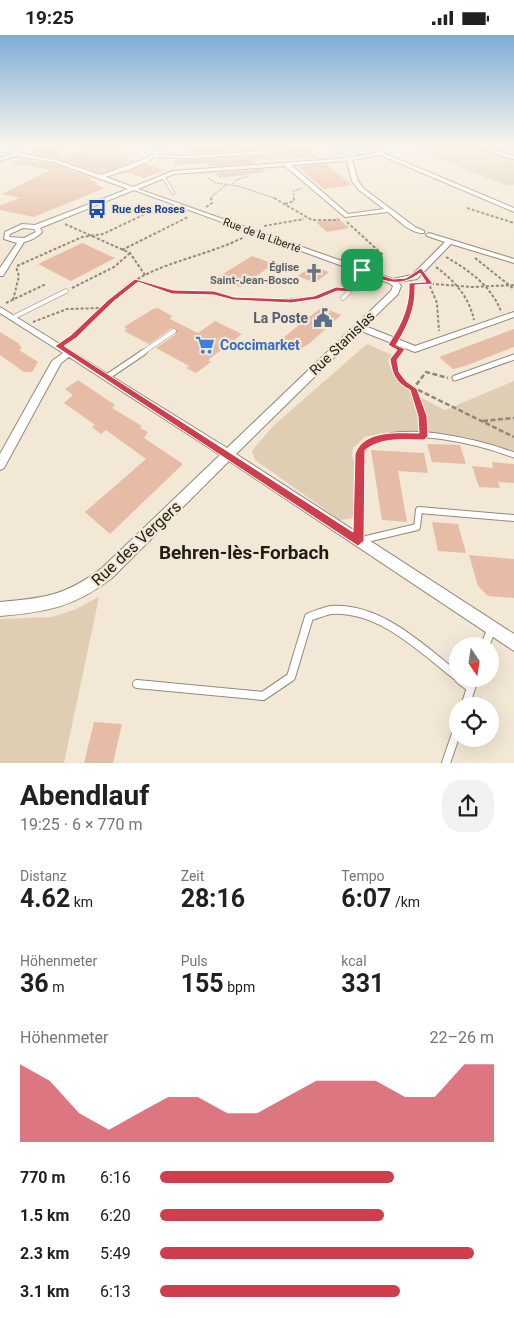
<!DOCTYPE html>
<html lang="de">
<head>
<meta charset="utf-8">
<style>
  body { margin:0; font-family:Roboto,sans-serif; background:#f2f2f2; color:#202124; height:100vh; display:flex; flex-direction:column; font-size:19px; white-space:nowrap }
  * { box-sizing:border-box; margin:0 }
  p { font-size:16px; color:#757577 }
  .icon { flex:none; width:28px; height:28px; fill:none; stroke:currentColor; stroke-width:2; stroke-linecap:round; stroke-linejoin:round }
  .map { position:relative; height:728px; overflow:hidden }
  .panel { display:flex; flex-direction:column; background:#fff; flex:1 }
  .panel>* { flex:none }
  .needle { width:32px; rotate:167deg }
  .buttons { position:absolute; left:449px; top:602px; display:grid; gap:10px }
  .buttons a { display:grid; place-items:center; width:50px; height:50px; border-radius:50%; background:#fff; box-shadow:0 5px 20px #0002; font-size:25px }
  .pin { position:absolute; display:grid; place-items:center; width:42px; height:42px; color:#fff; margin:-21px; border-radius:10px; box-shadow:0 2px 8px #0006 }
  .round { display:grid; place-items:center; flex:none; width:52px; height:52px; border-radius:20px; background:#f2f2f2 }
  .headline { display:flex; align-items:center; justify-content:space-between; height:85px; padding:0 20px }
  h1 { font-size:28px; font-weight:700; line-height:38px }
  .figures { display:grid; grid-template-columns:repeat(3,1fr); gap:8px; height:85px; padding:5px 20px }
  .figures div { display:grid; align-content:center }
  .figures b { font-size:25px; font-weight:700 }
  .figures small { font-size:14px; font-weight:400 }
  .figures p { font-size:14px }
  .chart { height:140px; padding:10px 20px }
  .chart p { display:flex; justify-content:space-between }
  .chart svg { width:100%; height:90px; margin-top:5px; fill:#ce3e4c; opacity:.7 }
  ul { padding:0 20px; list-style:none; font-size:16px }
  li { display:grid; grid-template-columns:80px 60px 1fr; align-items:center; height:38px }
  li i { height:12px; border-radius:6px; background:#ce3e4c }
  .status { display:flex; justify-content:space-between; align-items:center; height:35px; padding:0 25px; background:#fff; direction:ltr }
  .status svg { height:14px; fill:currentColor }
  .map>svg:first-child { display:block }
  .green { fill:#dfceb4 }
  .building { fill:#e6bca6 }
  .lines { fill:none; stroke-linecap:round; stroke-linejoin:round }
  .lane-far4-casing { stroke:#948978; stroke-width:4 }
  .lane-far3-casing { stroke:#948978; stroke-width:5 }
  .lane-far2-casing { stroke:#948978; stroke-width:7 }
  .lane-far1-casing { stroke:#948978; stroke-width:8 }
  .lane-casing { stroke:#948978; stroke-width:10 }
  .street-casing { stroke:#948978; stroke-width:2 }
  .path-far2 { stroke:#8f877a; stroke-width:1; stroke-dasharray:2.5 1; stroke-linecap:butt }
  .path-far1 { stroke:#8f877a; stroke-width:2; stroke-dasharray:3 2; stroke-linecap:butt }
  .path { stroke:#8f877a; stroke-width:2.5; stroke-dasharray:5 2.5; stroke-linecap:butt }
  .lane-far4 { stroke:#fff; stroke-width:2.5 }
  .lane-far3 { stroke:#fff; stroke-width:4 }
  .lane-far2 { stroke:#fff; stroke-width:5 }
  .lane-far1 { stroke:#fff; stroke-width:6 }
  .lane { stroke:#fff; stroke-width:8 }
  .street { fill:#fff; fill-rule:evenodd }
  .route { fill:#ce3e4c; stroke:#fff; fill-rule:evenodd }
  .labels { text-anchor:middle; stroke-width:4.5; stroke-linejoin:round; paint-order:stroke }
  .far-transit-label { font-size:11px; font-weight:bold; fill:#164399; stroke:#f3e8d5; text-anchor:start }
  .far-street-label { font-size:11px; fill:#211d16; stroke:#f3e8d5 }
  .far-worship-label { font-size:11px; font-weight:bold; fill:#5b616d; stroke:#f3e8d5; text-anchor:end }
  .service-label { font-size:14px; font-weight:bold; fill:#4e5e75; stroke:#f3e8d5; text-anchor:end }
  .street-label { font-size:14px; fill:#211d16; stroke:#f3e8d5 }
  .shop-label { font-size:14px; font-weight:bold; fill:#366cbe; stroke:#f3e8d5; text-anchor:start }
  .near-street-label { font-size:16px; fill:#211d16; stroke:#f3e8d5 }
  .near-quarter-label { font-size:19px; font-weight:bold; fill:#211d16; stroke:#f3e8d5 }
</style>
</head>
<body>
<div class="status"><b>19:25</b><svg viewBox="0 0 49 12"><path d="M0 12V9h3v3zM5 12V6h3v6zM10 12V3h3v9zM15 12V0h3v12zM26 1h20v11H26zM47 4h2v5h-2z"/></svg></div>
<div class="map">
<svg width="514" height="728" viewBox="0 0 514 728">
  <rect width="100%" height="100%" fill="#f3e8d5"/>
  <path class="green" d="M70 109H132C116 115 84 122 70 109Z
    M404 109H499L514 114V150L507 151Z
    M367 309 392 320 388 325C395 353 422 363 445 375L514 346V416L466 402 438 398 388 397 365 402 353 413 352 420 355 429 353 483 340 485 255 425 252 416 273 391Z
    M99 562 64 728H0V584L52 582 76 574Z"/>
  <path class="building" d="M47 109H54L64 122 73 117 100 120 113 118 135 126 101 138 58 123 30 118Z
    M225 109H300L318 123 253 125 256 128 210 131 208 128 175 130 174 125 282 119 285 116 282 113 181 119 189 118 187 112Z
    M19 124 54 129 92 143 89 144 98 148 94 149 105 153 34 182 0 175V170L20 163 2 159 50 135 11 128Z
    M146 129 164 135 144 143 126 137Z
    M326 129 352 150 324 154 297 131Z
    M263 134 265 137 220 143 216 138Z
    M338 183 349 193 327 197 316 187Z
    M82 208 115 223 71 246 38 229Z
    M252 221 274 229 240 252 218 242Z
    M312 231 329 237 315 248 298 241Z
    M322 272 341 280 310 308 297 316 279 306Z
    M158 273 172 281 170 284 198 298 215 286 242 299 208 325 211 327 196 338 186 333 189 331 156 313 176 299V293H172L149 309 124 296 127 294 124 292 153 274Z
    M514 294V312L465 331 453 334 439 322Z
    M0 297 18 308 22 313 19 315 38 327 32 337H24L0 320Z
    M78 345 115 370 112 373 142 391 140 393 148 397 144 403 183 429 110 499 85 477 146 424 106 395 101 399 92 392 95 390 64 368 73 360 65 354Z
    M427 409 460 410 466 429 432 427Z
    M371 415 424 418 428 438 398 436 407 487 382 485Z
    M492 427 514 429V448L498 447 500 453 479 452 472 431 493 433Z
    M432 487 458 489 466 518 438 516Z
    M469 520 514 524V563L488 561 478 551Z
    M94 687 122 689 113 728H84Z"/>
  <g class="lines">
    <g class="lane-far4-casing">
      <path id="lane-far4" d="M346 110 358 118
        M154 121 187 122 282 116
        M349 124 332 112 350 109
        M163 141 173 158"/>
    </g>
    <g class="lane-far3-casing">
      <path id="lane-far3" d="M343 263 351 255 361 235
        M14 282 66 256
        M142 318 174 296"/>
    </g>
    <g class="lane-far2-casing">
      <path id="lane-far2" d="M107 342 144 317
        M455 343 514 322
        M359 425V419C362 415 365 410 370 408 404 388 479 407 514 420"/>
    </g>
    <g class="lane-far1-casing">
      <path id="lane-far1" d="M359 424 358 506 417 492 419 475 514 483"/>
    </g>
    <g class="lane-casing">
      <path id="lane" d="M485 611 491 595
        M459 644 471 653
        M137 649 263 661 291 642 309 582C316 580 324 576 331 575 381 572 422 614 458 642
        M465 671 474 644
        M446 728 458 693"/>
    </g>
    <g class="street-casing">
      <path id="street" d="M16 109H20V115L18 118 57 125 101 140 145 124 159 114 162 109H166C155 129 126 135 106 142L133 152 173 136 349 123 375 118 356 109H362L514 173V177L512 176 380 120 352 125 358 146 363 153 415 192 424 196V198C411 199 398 185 388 177L345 182 285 131 174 139 138 154 393 244 412 240 445 207 427 201 426 200 429 198 514 224V228L451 209 417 244 398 247 401 251 398 259 365 291 415 311 514 277V282L415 317 361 296 236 419 514 599V616L229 426 112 543C74 572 47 577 0 581V567C45 563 65 561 102 533L220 420 69 322 61 328 4 433 0 435V419L52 326 63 318 0 278V272L227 413 391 256 393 251 389 248 134 155 40 193 42 197C37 203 31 205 24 207L3 241H0V233L17 208 4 204 5 197 22 189 35 190 128 154 54 127 15 121 0 126V123C8 120 16 119 16 109ZM347 126 352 146 359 155 384 174 348 179 291 130ZM23 193 34 194 36 197 24 203 9 202 10 199Z
        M466 109H473L514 121V124Z"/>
    </g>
    <path class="path-far2" d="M292 109 314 119
      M289 115 306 114 304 112 308 109
      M208 143 216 148 238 151 277 164
      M233 149 236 145 249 141
      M211 164V162L226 150
      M294 164 293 156 303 153"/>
    <path class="path-far1" d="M274 163 312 185H339
      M285 169 294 166V163
      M206 172 212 168 211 163
      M467 173 514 188
      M347 187 382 219 369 230
      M65 189 130 218 145 240
      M264 191 304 184
      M122 215 188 182
      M446 222C469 235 491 251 501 276
      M475 223 514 254
      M17 231 82 202 103 199 162 171
      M436 232C455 246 469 262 474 285
      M426 242 437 268 439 296
      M138 245 172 257 214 258 233 264 265 266 316 262 336 254 341 255
      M421 248 472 252 514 250
      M72 253 114 232 130 218
      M13 265 19 241 16 232
      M6 268 46 249
      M33 287 67 274 103 273
      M400 299 412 265V252
      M66 306 73 302C94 282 114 257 139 243 172 225 211 219 244 202"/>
    <path class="path" d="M399 317 393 324 395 338 404 348 514 402
      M483 386 514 383
      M423 392 420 373 413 354 426 337 448 343"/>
    <use href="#lane-far4" class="lane-far4"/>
    <use href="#lane-far3" class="lane-far3"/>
    <use href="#lane-far2" class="lane-far2"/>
    <use href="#lane-far1" class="lane-far1"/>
    <use href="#lane" class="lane"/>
    <use href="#street" class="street"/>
  </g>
  <linearGradient id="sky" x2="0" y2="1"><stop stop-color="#7fadd8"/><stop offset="0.52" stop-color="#faf5ec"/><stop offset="1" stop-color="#faf5ec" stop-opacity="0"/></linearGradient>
  <rect width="514" height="211" fill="url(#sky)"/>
  <path class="route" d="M362 233 393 244 406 243 421 233 433 249 415 250C416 273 408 290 396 310L405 314 397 325 399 337 406 346 417 354 427 381 428 401 424 405C402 405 383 402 365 415L364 506 358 511 55 311 71 300 108 265 135 244 173 255 214 256 234 262 291 264 314 261 336 252 349 253ZM363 238C385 246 399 254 420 238L426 247 409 248C410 272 401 290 388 310L397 315 390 324C392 339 396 348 410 355L418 381 419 398C398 398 364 394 355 419L353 497 64 311 76 303 113 267 138 247 172 259 214 260 233 265 291 268 318 264 337 256 353 257Z"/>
  <defs>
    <g id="bus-bare" transform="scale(1.5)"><path d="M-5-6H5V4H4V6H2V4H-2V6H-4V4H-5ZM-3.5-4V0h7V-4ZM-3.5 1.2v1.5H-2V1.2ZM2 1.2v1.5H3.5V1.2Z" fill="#1a4fb4" stroke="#f3e8d5" stroke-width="2.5" paint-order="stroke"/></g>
    <g id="church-bare" transform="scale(1.5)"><path d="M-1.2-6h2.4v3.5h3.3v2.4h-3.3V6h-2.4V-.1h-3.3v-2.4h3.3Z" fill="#6b7280" stroke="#f3e8d5" stroke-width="2.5" paint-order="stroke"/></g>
    <g id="civic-bare" transform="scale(1.5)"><path d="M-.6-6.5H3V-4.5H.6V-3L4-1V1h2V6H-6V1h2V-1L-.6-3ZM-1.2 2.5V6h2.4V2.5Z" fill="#5c6f8a" stroke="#f3e8d5" stroke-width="2.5" paint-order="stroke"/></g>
    <g id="supermarket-bare" transform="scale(1.5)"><path d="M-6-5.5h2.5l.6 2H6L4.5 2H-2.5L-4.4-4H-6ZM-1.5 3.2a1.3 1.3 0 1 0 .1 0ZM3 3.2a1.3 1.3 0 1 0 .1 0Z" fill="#3f7fe0" stroke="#f3e8d5" stroke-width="2.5" paint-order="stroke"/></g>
  </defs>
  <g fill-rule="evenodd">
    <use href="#bus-bare" x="97" y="174"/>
    <use href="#church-bare" x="314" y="238"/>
    <use href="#civic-bare" x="323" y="283"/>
    <use href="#supermarket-bare" x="205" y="310"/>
  </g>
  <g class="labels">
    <g class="far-transit-label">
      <text x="112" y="178">Rue des Roses</text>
    </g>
    <g class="far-street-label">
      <text transform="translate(262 200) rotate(20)" y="4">Rue de la Liberté</text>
    </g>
    <g class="far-worship-label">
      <text x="299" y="236">Église<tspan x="299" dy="13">Saint-Jean-Bosco</tspan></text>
    </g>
    <g class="service-label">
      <text x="308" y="288">La Poste</text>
    </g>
    <g class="street-label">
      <text transform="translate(342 308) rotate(-44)" y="5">Rue Stanislas</text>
    </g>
    <g class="shop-label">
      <text x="220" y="315">Coccimarket</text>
    </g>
    <g class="near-street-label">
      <text transform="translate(136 508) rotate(-43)" y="6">Rue des Vergers</text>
    </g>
    <g class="near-quarter-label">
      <text x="244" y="524">Behren-lès-Forbach</text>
    </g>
  </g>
</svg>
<div class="buttons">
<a><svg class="needle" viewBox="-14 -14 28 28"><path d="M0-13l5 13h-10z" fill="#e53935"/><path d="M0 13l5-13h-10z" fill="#757577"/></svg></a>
<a><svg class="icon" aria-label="locate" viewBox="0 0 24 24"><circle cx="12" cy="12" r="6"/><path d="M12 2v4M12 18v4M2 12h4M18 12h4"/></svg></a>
</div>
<div class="pin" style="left:362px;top:235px;background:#1e9e55"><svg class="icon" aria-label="arrive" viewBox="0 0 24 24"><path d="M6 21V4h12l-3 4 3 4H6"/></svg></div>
</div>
<section class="panel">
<div class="headline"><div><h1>Abendlauf</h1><p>19:25 · 6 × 770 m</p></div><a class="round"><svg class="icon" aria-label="share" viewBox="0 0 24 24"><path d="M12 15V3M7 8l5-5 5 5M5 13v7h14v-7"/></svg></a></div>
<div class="figures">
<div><p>Distanz</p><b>4.62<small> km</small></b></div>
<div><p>Zeit</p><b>28:16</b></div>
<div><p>Tempo</p><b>6:07<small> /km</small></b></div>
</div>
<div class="figures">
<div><p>Höhenmeter</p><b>36<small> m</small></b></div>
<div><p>Puls</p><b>155<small> bpm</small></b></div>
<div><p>kcal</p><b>331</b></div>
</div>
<div class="chart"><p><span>Höhenmeter</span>22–26 m</p>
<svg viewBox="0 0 160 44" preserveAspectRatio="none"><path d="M0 44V6L10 14L20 30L30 38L40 30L50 22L60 22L70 30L80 30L90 22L100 14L110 14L120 14L130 22L140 22L150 6L160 6V44z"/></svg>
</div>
<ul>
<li><b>770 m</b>6:16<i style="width:70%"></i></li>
<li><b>1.5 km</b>6:20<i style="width:67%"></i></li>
<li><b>2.3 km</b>5:49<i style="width:94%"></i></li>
<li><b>3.1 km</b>6:13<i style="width:72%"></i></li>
</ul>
</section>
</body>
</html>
